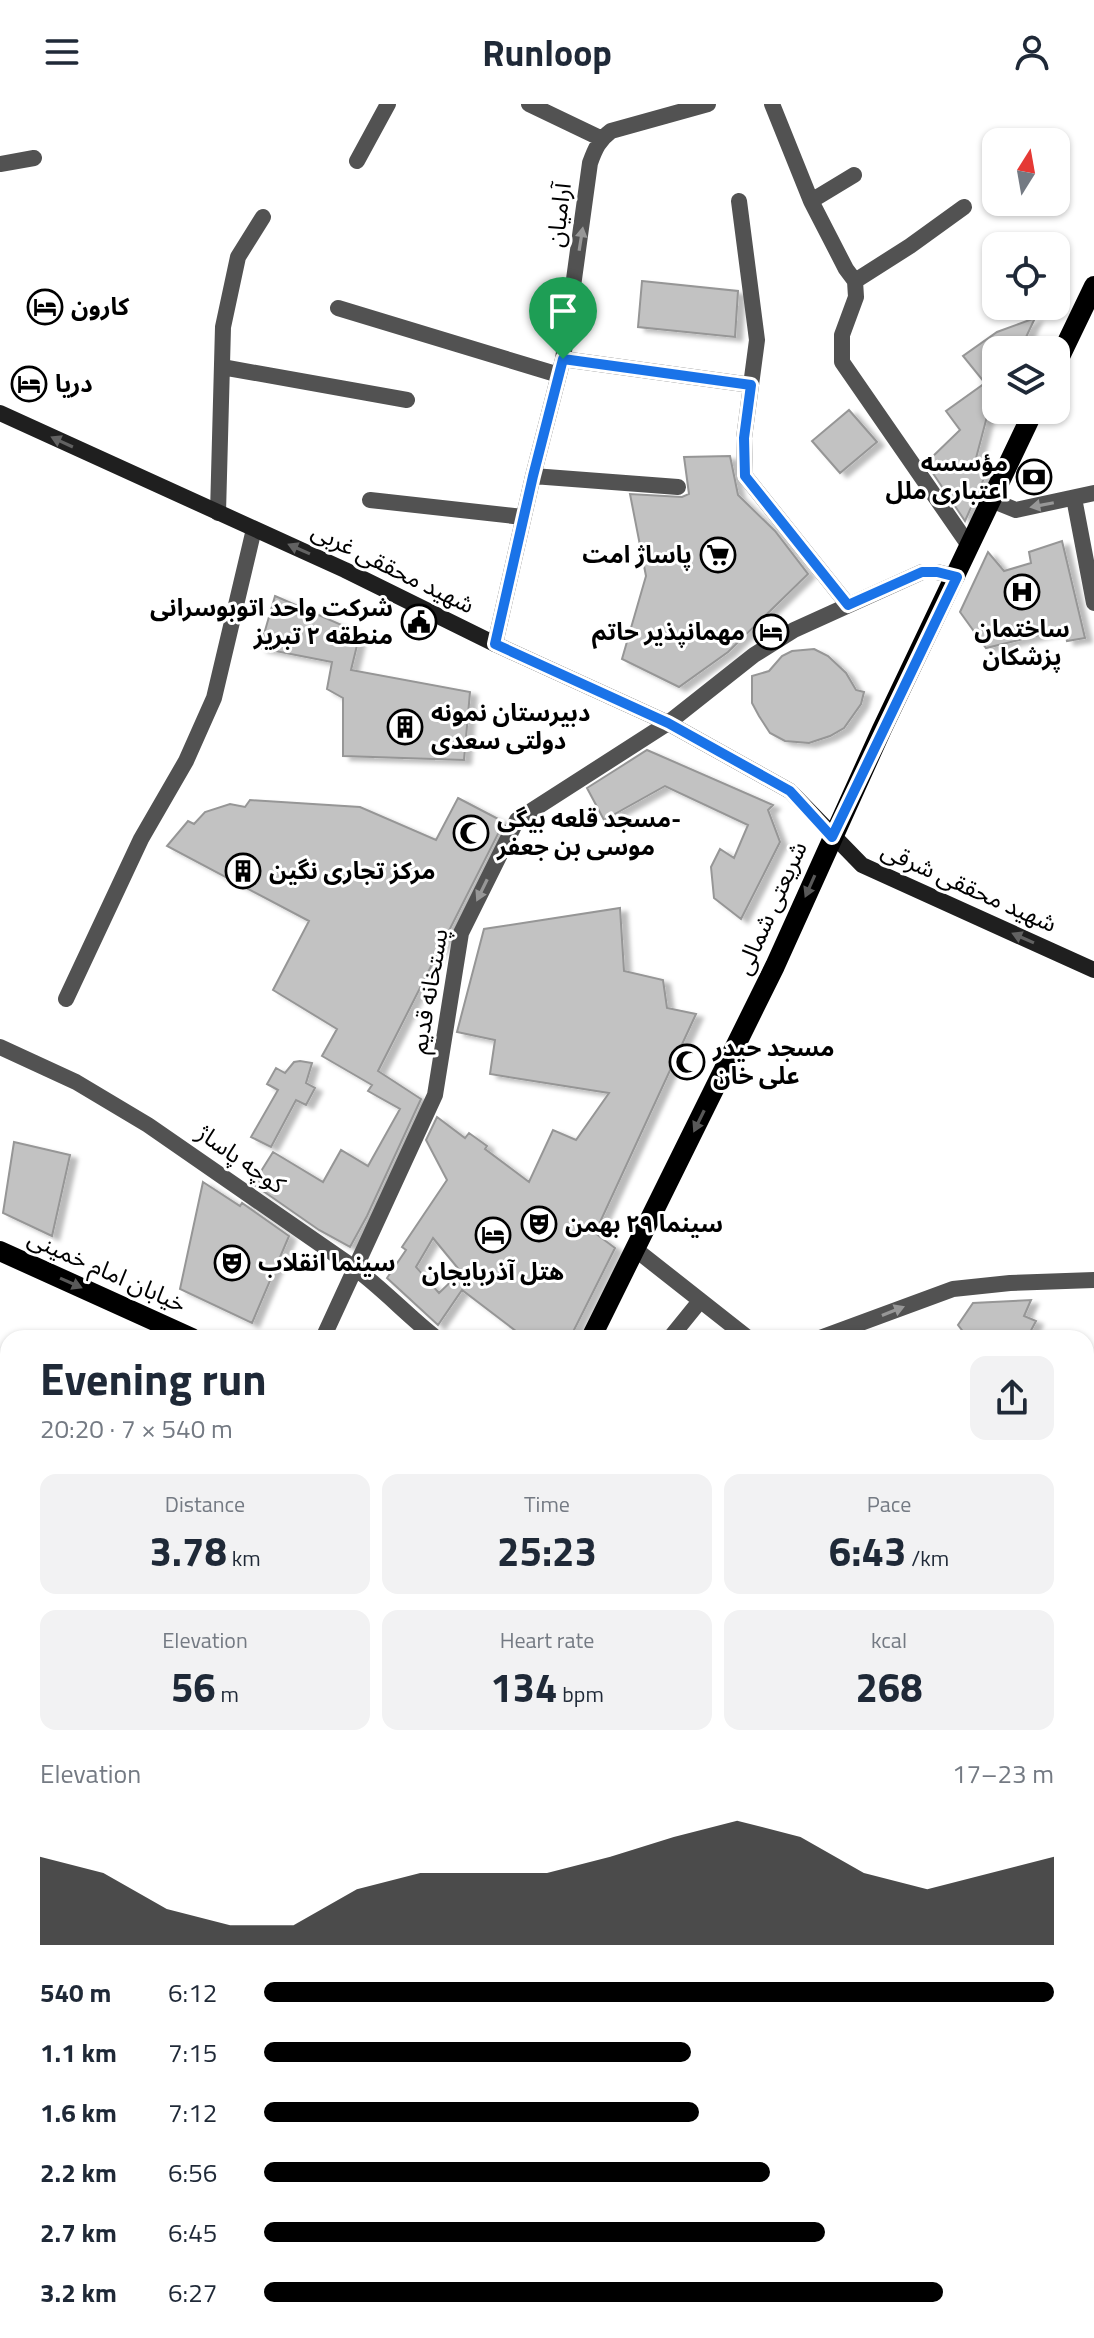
<!DOCTYPE html>
<html lang="en">
<head>
<meta charset="utf-8">
<style>
  body { margin:0; font-family:"Titillium Web","Noto Sans Arabic",sans-serif; background:#f2f2f3; color:#1f2937; height:100vh; display:flex; flex-direction:column; font-size:30px; white-space:nowrap }
  * { box-sizing:border-box; margin:0 }
  p { font-size:26px; color:#747a83 }
  .icon { flex:none; width:44px; height:44px; fill:none; stroke:currentColor; stroke-width:2; stroke-linecap:round; stroke-linejoin:round }
  .map { position:relative; flex:1; overflow:hidden }
  .panel { position:absolute; left:0px; top:1226px; width:1094px; height:1008px; display:flex; flex-direction:column; background:#fff; border-radius:24px 24px 0 0; box-shadow:0 2px 6px #0004 }
  .panel>* { flex:none }
  .needle { width:52px; rotate:11deg }
  .tools { position:absolute; left:982px; top:24px; display:grid; gap:16px }
  .tools a { display:grid; place-items:center; width:88px; height:88px; border-radius:16px; background:#fff; box-shadow:0 2px 6px #0004; font-size:40px }
  .pin { position:absolute; display:grid; place-items:center; width:68px; height:68px; color:#fff; margin:-82px -34px; border-radius:50% 50% 50% 0; rotate:-45deg; box-shadow:0 0 8px #0007 }
  .pin .icon { rotate:45deg }
  .round { display:grid; place-items:center; flex:none; width:84px; height:84px; border-radius:16px; background:#f2f2f3 }
  .headline { display:flex; align-items:center; justify-content:space-between; height:136px; padding:0 40px }
  h1 { font-size:44px; font-weight:700; line-height:60px }
  .figures { display:grid; grid-template-columns:repeat(3,1fr); gap:12px; height:136px; padding:8px 40px }
  .figures div { display:grid; align-content:center; border-radius:16px; background:#f2f2f3; text-align:center }
  .figures b { font-size:40px; font-weight:700 }
  .figures small { font-size:22px; font-weight:400 }
  .figures p { font-size:22px }
  .chart { height:224px; padding:16px 40px }
  .chart p { display:flex; justify-content:space-between }
  .chart svg { width:100%; height:144px; margin-top:8px; fill:#000; opacity:.7 }
  ul { padding:0 40px; list-style:none; font-size:26px }
  li { display:grid; grid-template-columns:128px 96px 1fr; align-items:center; height:60px }
  li i { height:20px; border-radius:10px; background:#000 }
  header { display:flex; justify-content:space-between; align-items:center; height:104px; padding:0 40px; background:#fff; font-size:36px; font-weight:700 }
  .map>svg:first-child { display:block }
  .building { fill:#c2c2c2; stroke:#969696; stroke-width:2; fill-rule:evenodd; filter:url(#shadow) }
  .lines { fill:none; stroke-linecap:round; stroke-linejoin:round }
  .street { stroke:#525252; stroke-width:16 }
  .secondary { stroke:#1f1f1f; stroke-width:16 }
  .primary { stroke:#000; stroke-width:20 }
  .oneway { fill:#979797 }
  .oneway2 { fill:#626262 }
  .oneway3 { fill:#595959 }
  .route-casing { stroke:#fff; stroke-width:16 }
  .route { stroke:#1a73e8; stroke-width:10 }
  .labels { text-anchor:middle; stroke-width:6; stroke-linejoin:round; paint-order:stroke }
  .street-label { font-size:24px; fill:#000; stroke:#fff }
  .poi-label { font-size:24px; font-weight:bold; fill:#000; stroke:#fff; text-anchor:start }
</style>
</head>
<body>
<header><svg class="icon" aria-label="menu" viewBox="0 0 24 24"><path d="M4 6h16M4 12h16M4 18h16"/></svg>Runloop<svg class="icon" aria-label="person" viewBox="0 0 24 24"><circle cx="12" cy="8" r="4"/><path d="M4 21q1-7 8-7t8 7"/></svg></header>
<div class="map">
<svg width="1094" height="2234" viewBox="0 0 1094 2234">
  <defs>
    <filter id="shadow"><feDropShadow dx="7" dy="4" stdDeviation="2" flood-color="#0004"/></filter>
  </defs>
  <rect width="100%" height="100%" fill="#fff"/>
  <path class="building" d="M642 177 738 187 735 233 638 223Z
    M1035 214 1020 246H996V305L990 301 975 358 986 370 965 417 926 359 960 326 946 307 985 279 963 252 997 228Z
    M849 306 877 338 840 369 812 337Z
    M730 352 738 391 775 427 808 470 728 548 679 583 622 555 646 472 630 390 682 393 689 390 684 353Z
    M1062 437 1085 534 1067 537 1064 525 986 544 960 508 988 448 1004 467 1031 459 1029 448Z
    M275 492 360 529 351 566 470 588 464 656 343 652V594L327 585 332 558 260 544Z
    M814 545 828 552 846 569 856 586 864 588 861 600 844 624 830 632 809 639 785 637 770 629 759 612 752 599V572L769 567 782 552 792 547Z
    M647 646 773 701 768 706 780 738 741 815 714 794 711 763 720 745 734 754 748 721 665 682 604 716 587 684Z
    M458 694 504 718 378 967 421 995 367 1112 350 1143 319 1126 253 1080 273 1048 323 1078 341 1046 368 1062 400 1005 368 987 372 981 322 952 337 925 273 886 309 817 167 742 188 717 194 720 205 708 230 700 245 703 250 696 360 703 436 736Z
    M620 804 624 867 663 876 667 904 696 910 595 1129 615 1144 570 1234H525L462 1186 438 1221 387 1174 406 1146 402 1143 447 1076 426 1036 437 1013 465 1034 469 1029 487 1042 485 1045 529 1078 553 1026 576 1036 609 989 490 970 495 936 457 928 484 825ZM433 1134 461 1168 439 1189 416 1163Z
    M300 957 312 959 306 979 315 984 306 1001 296 996 271 1043 251 1033 278 986 267 980 276 964 285 969 294 958Z
    M14 1038 70 1051 52 1132 3 1109Z
    M203 1078 240 1102 242 1099 289 1132 252 1219 180 1185Z
    M1031 1196 1024 1212 1036 1217 1027 1234H968L958 1221 973 1199Z"/>
  <g class="lines">
    <path class="street" d="M529 0 600 34
      M772 0 811 97 846 165 855 177 856 193 842 231V258L970 443
      M357 57 388 0
      M0 60 34 54
      M739 97 757 236 744 334 745 372 848 501
      M811 97 854 71
      M855 177 910 142 964 103
      M338 204 559 271
      M563 255 751 281
      M222 263 407 296
      M533 372 678 383
      M1074 394 1094 499
      M370 396 523 413
      M991 396 1016 406 1094 389
      M218 409 223 223 238 153 263 113
      M495 540 533 372 563 255 590 59C595 45 599 36 611 27L708 0
      M66 895 141 735 186 657 214 594 254 425
      M0 943 76 978 148 1021 356 1165C385 1187 408 1212 436 1234
      M635 1145 748 1234
      M323 1234 435 991 461 829 517 716 668 619 754 551 794 526 922 468H937L957 473
      M670 1234 700 1197
      M820 1234 953 1185 1010 1179 1094 1176
      M1086 1433 1094 1437
      M0 1945 8 1925
      M514 2226 533 2234
      M663 2234V2226"/>
    <path class="secondary" d="M0 309 345 466 495 540 668 619 790 687 862 761 1094 866
      M0 1601 8 1602"/>
    <path class="primary" d="M1056 261 1094 182
      M0 1147 192 1234
      M591 1234 775 862 882 625 1034 306
      M1086 1618 1094 1605
      M1086 1639 1094 1640
      M0 2120 8 2108"/>
  </g>
  <defs><path id="oneway-solid" d="M-6-.8H1V-3.2L6.5 0L1 3.2V.8H-6Z" transform="scale(2)"/></defs>
  <g class="oneway">
    <use href="#oneway-solid" transform="translate(581 135) rotate(-81)"/>
    <use href="#oneway-solid" transform="translate(1042 401) rotate(169)"/>
    <use href="#oneway-solid" transform="translate(482 786) rotate(116)"/>
    <use href="#oneway-solid" transform="translate(893 1207) rotate(-22)"/>
  </g>
  <g class="oneway2">
    <use href="#oneway-solid" transform="translate(62 338) rotate(-155)"/>
    <use href="#oneway-solid" transform="translate(299 445) rotate(-156)"/>
    <use href="#oneway-solid" transform="translate(1023 834) rotate(-156)"/>
  </g>
  <g class="oneway3">
    <use href="#oneway-solid" transform="translate(810 782) rotate(114)"/>
    <use href="#oneway-solid" transform="translate(699 1017) rotate(116)"/>
    <use href="#oneway-solid" transform="translate(71 1179) rotate(24)"/>
  </g>
  <g class="lines">
    <g class="route-casing">
      <path id="route" d="M563 255 751 281 744 334 745 372 848 501 922 468H937L957 473 832 733 790 687 668 619 495 540 533 372Z"/>
    </g>
    <use href="#route" class="route"/>
  </g>
  <defs>
    <g id="hotel-ring" transform="scale(1.8)"><circle r="9.5" fill="#fff" stroke="#000" stroke-width="1.5"/><path d="M-6-4.5h1.5V1H6V5H4.5V3h-9V5H-6ZM-4 0a1.8 1.8 0 1 1 3.6 0ZM.5 0V-2.5h3Q6-2.5 6 0Z" fill="#000"/></g>
    <g id="bank-ring" transform="scale(1.8)"><circle r="9.5" fill="#fff" stroke="#000" stroke-width="1.5"/><path d="M-6-4H6V4H-6ZM0-2.3a2.3 2.3 0 1 0 0 4.6a2.3 2.3 0 1 0 0-4.6Z" fill="#000"/></g>
    <g id="supermarket-ring" transform="scale(1.8)"><circle r="9.5" fill="#fff" stroke="#000" stroke-width="1.5"/><path d="M-6-5.5h2.5l.6 2H6L4.5 2H-2.5L-4.4-4H-6ZM-1.5 3.2a1.3 1.3 0 1 0 .1 0ZM3 3.2a1.3 1.3 0 1 0 .1 0Z" fill="#000"/></g>
    <g id="hospital-ring" transform="scale(1.8)"><circle r="9.5" fill="#fff" stroke="#000" stroke-width="1.5"/><path d="M-5-5h3v3.5h4V-5h3V5h-3V1.5h-4V5h-3Z" fill="#000"/></g>
    <g id="civic-ring" transform="scale(1.8)"><circle r="9.5" fill="#fff" stroke="#000" stroke-width="1.5"/><path d="M-.6-6.5H3V-4.5H.6V-3L4-1V1h2V6H-6V1h2V-1L-.6-3ZM-1.2 2.5V6h2.4V2.5Z" fill="#000"/></g>
    <g id="building-ring" transform="scale(1.8)"><circle r="9.5" fill="#fff" stroke="#000" stroke-width="1.5"/><path d="M-4-6H4V6H1V3H-1V6H-4ZM-2.5-4.3h1.7v1.8h-1.7ZM.8-4.3h1.7v1.8H.8ZM-2.5-1h1.7V.8h-1.7ZM.8-1h1.7V.8H.8Z" fill="#000"/></g>
    <g id="mosque-ring" transform="scale(1.8)"><circle r="9.5" fill="#fff" stroke="#000" stroke-width="1.5"/><path d="M3.5-4.9A6 6 0 1 0 3.5 4.9A5 5 0 1 1 3.5-4.9Z" fill="#000"/></g>
    <g id="theatre-ring" transform="scale(1.8)"><circle r="9.5" fill="#fff" stroke="#000" stroke-width="1.5"/><path d="M-5-5.5Q0-4 5-5.5V0Q5 5 0 6Q-5 5-5 0ZM-3.3-2.5H-1v1.5H-3.3ZM1-2.5H3.3v1.5H1ZM-2.8 1Q0 5.5 2.8 1Z" fill="#000"/></g>
  </defs>
  <g fill-rule="evenodd">
    <use href="#hotel-ring" x="45" y="203"/>
    <use href="#hotel-ring" x="29" y="280"/>
    <use href="#bank-ring" x="1034" y="373"/>
    <use href="#supermarket-ring" x="718" y="451"/>
    <use href="#hospital-ring" x="1022" y="488"/>
    <use href="#civic-ring" x="419" y="518"/>
    <use href="#hotel-ring" x="771" y="528"/>
    <use href="#building-ring" x="405" y="623"/>
    <use href="#mosque-ring" x="471" y="729"/>
    <use href="#building-ring" x="243" y="767"/>
    <use href="#mosque-ring" x="687" y="958"/>
    <use href="#theatre-ring" x="539" y="1120"/>
    <use href="#hotel-ring" x="493" y="1131"/>
    <use href="#theatre-ring" x="232" y="1159"/>
  </g>
  <g class="labels">
    <g class="street-label">
      <text transform="translate(559 111) rotate(-83)" y="8">آرامیان</text>
      <text transform="translate(393 464) rotate(26)" y="8">شهید محققی غربی</text>
      <text transform="translate(969 783) rotate(24)" y="8">شهید محققی شرقی</text>
      <text transform="translate(771 804) rotate(-66)" y="8">شریعتی شمالی</text>
      <text transform="translate(429 887) rotate(-80)" y="8">پستخانه قدیم</text>
      <text transform="translate(241 1055) rotate(35)" y="8">کوچه پاساژ</text>
      <text transform="translate(107 1167) rotate(24)" y="8">خیابان امام خمینی</text>
    </g>
    <g class="poi-label">
      <text x="71" y="211">کارون</text>
      <text x="55" y="288">دریا</text>
      <text x="1008" y="367" text-anchor="end">مؤسسه<tspan x="1008" dy="28">اعتباری ملل</tspan></text>
      <text x="692" y="459" text-anchor="end">پاساژ امت</text>
      <text x="393" y="512" text-anchor="end">شرکت واحد اتوبوسرانی<tspan x="393" dy="28">منطقه ۲ تبریز</tspan></text>
      <text x="1022" y="533" text-anchor="middle">ساختمان<tspan x="1022" dy="28">پزشکان</tspan></text>
      <text x="745" y="536" text-anchor="end">مهمانپذیر حاتم</text>
      <text x="431" y="617">دبیرستان نمونه<tspan x="431" dy="28">دولتی سعدی</tspan></text>
      <text x="497" y="723">مسجد قلعه بیگی-<tspan x="497" dy="28">موسی بن جعفر</tspan></text>
      <text x="269" y="775">مرکز تجاری نگین</text>
      <text x="713" y="952">مسجد حیدر<tspan x="713" dy="28">علی خان</tspan></text>
      <text x="565" y="1128">سینما ۲۹ بهمن</text>
      <text x="258" y="1167">سینما انقلاب</text>
      <text x="493" y="1176" text-anchor="middle">هتل آذربایجان</text>
    </g>
  </g>
</svg>
<div class="tools">
<a><svg class="needle" viewBox="-14 -14 28 28"><path d="M0-13l5 13h-10z" fill="#e53935"/><path d="M0 13l5-13h-10z" fill="#747a83"/></svg></a>
<a><svg class="icon" aria-label="locate" viewBox="0 0 24 24"><circle cx="12" cy="12" r="6"/><path d="M12 2v4M12 18v4M2 12h4M18 12h4"/></svg></a>
<a><svg class="icon" aria-label="layers" viewBox="0 0 24 24"><path d="M12 4l9 5-9 5-9-5zM3 14l9 5 9-5"/></svg></a>
</div>
<div class="pin" style="left:563px;top:255px;background:#1e9e55"><svg class="icon" aria-label="arrive" viewBox="0 0 24 24"><path d="M6 21V4h12l-3 4 3 4H6"/></svg></div>
<section class="panel">
<div class="headline"><div><h1>Evening run</h1><p>20:20 · 7 × 540 m</p></div><a class="round"><svg class="icon" aria-label="share" viewBox="0 0 24 24"><path d="M12 15V3M7 8l5-5 5 5M5 13v7h14v-7"/></svg></a></div>
<div class="figures">
<div><p>Distance</p><b>3.78<small> km</small></b></div>
<div><p>Time</p><b>25:23</b></div>
<div><p>Pace</p><b>6:43<small> /km</small></b></div>
</div>
<div class="figures">
<div><p>Elevation</p><b>56<small> m</small></b></div>
<div><p>Heart rate</p><b>134<small> bpm</small></b></div>
<div><p>kcal</p><b>268</b></div>
</div>
<div class="chart"><p><span>Elevation</span>17–23 m</p>
<svg viewBox="0 0 160 44" preserveAspectRatio="none"><path d="M0 44V17L10 22L20 33L30 38L40 38L50 27L60 22L70 22L80 22L90 17L100 11L110 6L120 11L130 22L140 27L150 22L160 17V44z"/></svg>
</div>
<ul>
<li><b>540 m</b>6:12<i style="width:100%"></i></li>
<li><b>1.1 km</b>7:15<i style="width:54%"></i></li>
<li><b>1.6 km</b>7:12<i style="width:55%"></i></li>
<li><b>2.2 km</b>6:56<i style="width:64%"></i></li>
<li><b>2.7 km</b>6:45<i style="width:71%"></i></li>
<li><b>3.2 km</b>6:27<i style="width:86%"></i></li>
</ul>
</section>
</div>
</body>
</html>
